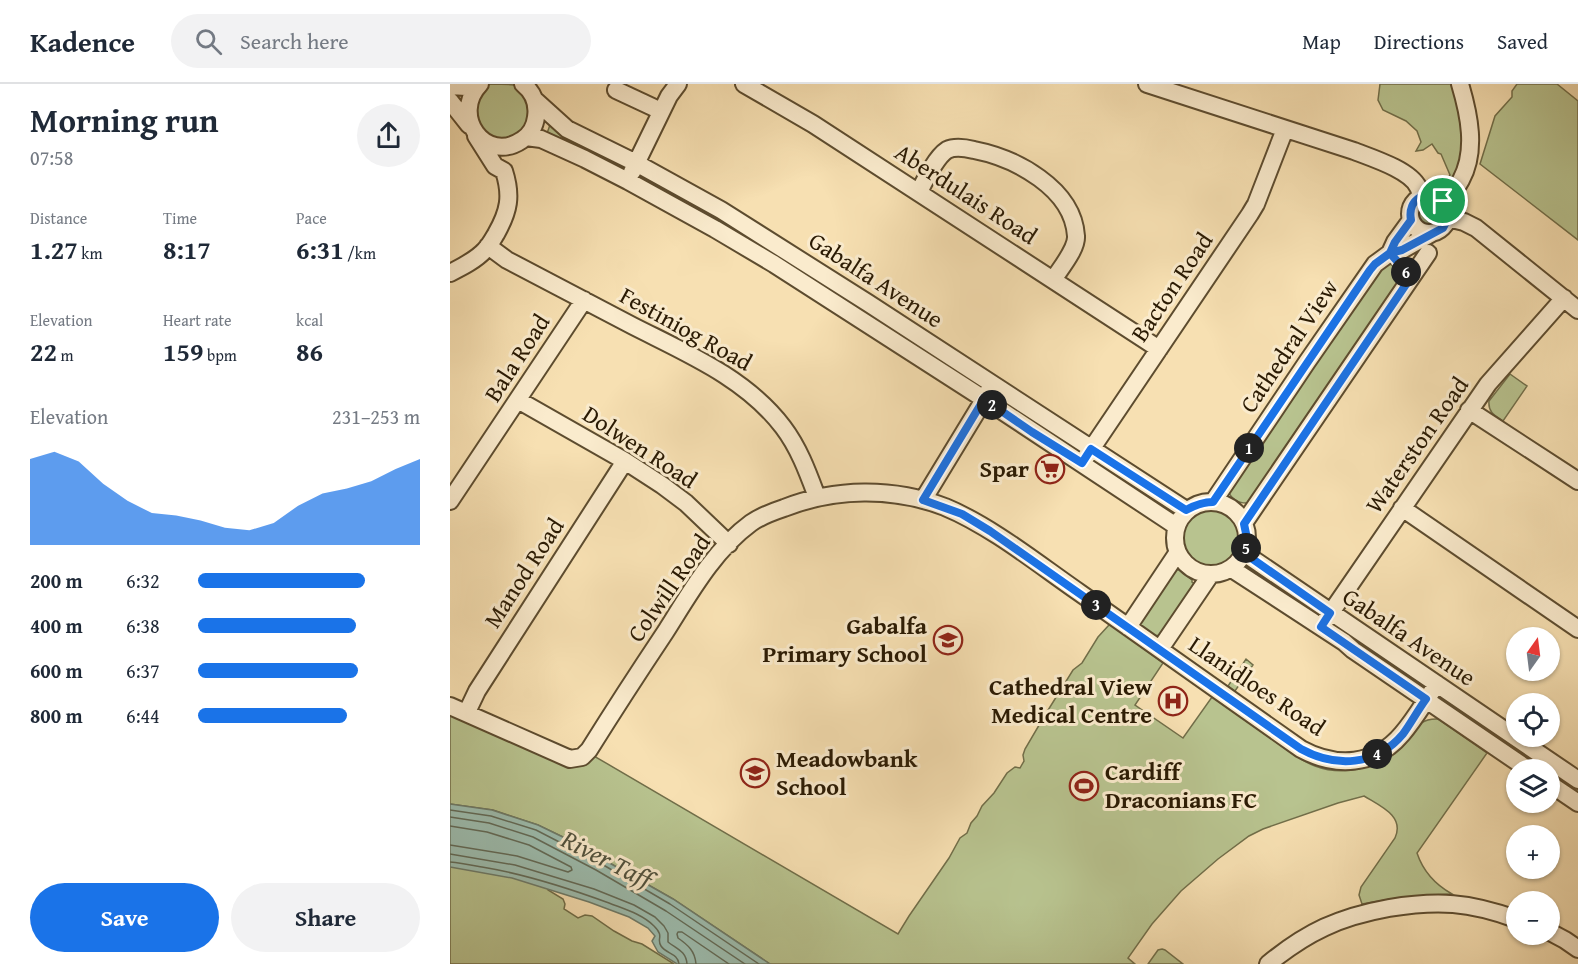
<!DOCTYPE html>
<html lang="en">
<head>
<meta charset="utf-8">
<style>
  body { margin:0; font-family:"Gentium Book Plus",serif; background:#f2f2f3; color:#1f2937; height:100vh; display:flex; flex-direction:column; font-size:22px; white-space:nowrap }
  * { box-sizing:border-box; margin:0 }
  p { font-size:20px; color:#747a83 }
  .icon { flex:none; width:33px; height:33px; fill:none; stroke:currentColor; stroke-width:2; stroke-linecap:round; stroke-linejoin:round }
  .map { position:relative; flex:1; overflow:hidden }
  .panel { display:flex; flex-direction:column; background:#fff; width:450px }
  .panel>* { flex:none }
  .needle { width:39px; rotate:14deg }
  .controls { position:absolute; left:1056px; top:543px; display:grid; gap:12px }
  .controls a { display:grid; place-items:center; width:54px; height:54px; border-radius:50%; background:#fff; box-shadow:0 2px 4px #0004; font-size:30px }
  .pin { position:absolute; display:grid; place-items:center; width:51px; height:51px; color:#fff; margin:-26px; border:3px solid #fff; border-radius:50%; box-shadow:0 2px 6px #0007 }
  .km { position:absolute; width:30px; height:30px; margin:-15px; border-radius:50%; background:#222; color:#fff; font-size:16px; line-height:30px; text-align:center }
  .round { display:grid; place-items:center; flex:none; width:63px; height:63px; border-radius:32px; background:#f2f2f3 }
  .headline { display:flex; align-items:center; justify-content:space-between; height:102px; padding:0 30px }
  h1 { font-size:33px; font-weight:700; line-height:45px }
  .stats { display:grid; grid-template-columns:repeat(3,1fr); gap:9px; height:102px; padding:6px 30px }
  .stats div { display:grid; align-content:center }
  .stats b { font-size:26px; font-weight:700 }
  .stats small { font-size:16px; font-weight:400 }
  .stats p { font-size:16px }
  .chart { height:168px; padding:12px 30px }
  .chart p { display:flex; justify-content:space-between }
  .chart svg { width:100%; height:108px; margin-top:6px; fill:#1a73e8; opacity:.7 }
  .action { display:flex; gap:12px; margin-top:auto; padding:12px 30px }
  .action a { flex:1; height:69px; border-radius:36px; background:#1a73e8; color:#fff; font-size:24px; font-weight:700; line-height:69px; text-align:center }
  .action a+a { background:#f2f2f3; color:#1f2937 }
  ul { padding:0 30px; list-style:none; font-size:20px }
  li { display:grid; grid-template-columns:96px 72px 1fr; align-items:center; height:45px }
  li i { height:15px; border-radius:8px; background:#1a73e8 }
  header { display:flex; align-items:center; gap:36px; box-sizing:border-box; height:84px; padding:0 30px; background:#fff; border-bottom:2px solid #e0e1e3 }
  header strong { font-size:28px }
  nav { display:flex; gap:33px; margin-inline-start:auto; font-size:21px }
  .search { width:420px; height:54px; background:#f2f2f3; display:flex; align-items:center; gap:15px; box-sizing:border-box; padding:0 21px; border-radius:33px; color:#747a83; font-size:22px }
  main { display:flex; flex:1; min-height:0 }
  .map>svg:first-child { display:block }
  .green { fill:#b8c38f; stroke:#716e49; stroke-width:1.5 }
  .water { fill:#9dbdaf; stroke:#6f7c6a; stroke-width:1.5 }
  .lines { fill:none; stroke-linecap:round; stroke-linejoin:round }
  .shore { stroke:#646c59; stroke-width:1.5 }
  .minor-casing { stroke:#5d4c2f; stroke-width:20 }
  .minor { stroke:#faebcd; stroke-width:16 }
  .route-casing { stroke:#fff; stroke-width:12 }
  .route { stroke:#1a73e8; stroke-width:8 }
  .labels { text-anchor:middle; stroke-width:6; stroke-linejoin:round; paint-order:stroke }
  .street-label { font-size:24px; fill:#2a1a03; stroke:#faebcd }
  .poi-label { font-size:24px; font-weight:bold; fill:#2a1a03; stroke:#faebcd; text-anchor:end }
  .water-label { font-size:26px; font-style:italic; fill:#52533f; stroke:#faebcd }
</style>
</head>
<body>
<header>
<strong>Kadence</strong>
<div class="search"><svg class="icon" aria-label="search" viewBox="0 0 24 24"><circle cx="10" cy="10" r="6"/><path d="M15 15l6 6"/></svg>Search here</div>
<nav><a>Map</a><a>Directions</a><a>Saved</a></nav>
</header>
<main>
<section class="panel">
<div class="headline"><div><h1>Morning run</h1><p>07:58</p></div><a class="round"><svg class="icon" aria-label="share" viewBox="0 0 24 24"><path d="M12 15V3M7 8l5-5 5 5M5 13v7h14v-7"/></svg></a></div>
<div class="stats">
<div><p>Distance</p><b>1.27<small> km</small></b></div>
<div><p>Time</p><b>8:17</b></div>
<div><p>Pace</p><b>6:31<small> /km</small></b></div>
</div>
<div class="stats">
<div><p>Elevation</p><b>22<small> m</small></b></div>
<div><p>Heart rate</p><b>159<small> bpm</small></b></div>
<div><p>kcal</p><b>86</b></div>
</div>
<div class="chart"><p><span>Elevation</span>231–253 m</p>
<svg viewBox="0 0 160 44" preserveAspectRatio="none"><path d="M0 44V9L10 6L20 10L30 19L40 26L50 31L60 32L70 34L80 37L90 38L100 35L110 28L120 23L130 21L140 18L150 13L160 9V44z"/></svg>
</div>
<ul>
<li><b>200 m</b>6:32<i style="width:75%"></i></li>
<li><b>400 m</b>6:38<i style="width:71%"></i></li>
<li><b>600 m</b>6:37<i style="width:72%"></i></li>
<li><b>800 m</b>6:44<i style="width:67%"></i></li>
</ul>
<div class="action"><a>Save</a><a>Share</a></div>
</section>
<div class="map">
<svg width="1128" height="880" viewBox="0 0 1128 880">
  <rect width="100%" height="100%" fill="#f7e0b2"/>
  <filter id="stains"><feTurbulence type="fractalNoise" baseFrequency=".00333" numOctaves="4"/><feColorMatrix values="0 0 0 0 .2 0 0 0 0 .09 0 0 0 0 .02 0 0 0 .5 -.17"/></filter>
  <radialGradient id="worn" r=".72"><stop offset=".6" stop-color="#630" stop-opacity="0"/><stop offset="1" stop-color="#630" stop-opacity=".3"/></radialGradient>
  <path class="green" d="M40 0C48 0 57 0 64 1 92 14 77 63 46 56 41 54 34 49 29 47L22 19 33 4Z
    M930 0H1002C1009 23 1019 71 1006 92 1003 96 999 99 996 103L993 102 1000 91 991 70 988 69 982 60 973 66 966 67 971 58 967 47 956 37 933 26 928 16Z
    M1067 0H1107L1128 17V156L1030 80 1045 32 1062 13V7Z
    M101 38 174 78 176 84 174 87 96 52Z
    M200 93 283 139 516 288 511 296 196 101Z
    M968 130a12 12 0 1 1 24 0a12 12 0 1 1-24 0Z
    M939 179 953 191 799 419C788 420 781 415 777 405L919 195Z
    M1060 290 1077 302 1053 337C1044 331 1038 328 1039 317Z
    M730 454a31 31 0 1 1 62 0a31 31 0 1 1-62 0Z
    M724 485 729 486 742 496V498L746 501 712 551 703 552 691 543 690 540Z
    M659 541H661L713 579 685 621 733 654 762 613C783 628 805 643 826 658 838 667 851 677 865 682 894 693 929 684 951 664 966 650 965 634 988 635L1037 669 967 769C973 787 986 801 1002 810 971 811 942 814 912 820L909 811 911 803 945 754C955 732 930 722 914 712L888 719 813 745 799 752 768 775 731 807 702 840 678 874 685 880H320L223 815 119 756 88 741 43 726 0 720V631L37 646 104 677 120 682 144 672 448 850 459 832 499 774 510 754 517 749 521 739 527 732 532 722 544 709 557 689 565 683 570 684 574 677 573 671 575 665 595 631 623 586 632 579 648 553Z
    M796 575 803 581 785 607 778 602Z
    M990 610 1128 702V714L1100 694V686L1087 685 987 613Z
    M0 771 96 802 98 806 113 815 115 820 114 825 128 834 135 831 142 832 164 847 182 857 192 860 224 880H0Z
    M712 865 715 866 733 880H698L708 866Z"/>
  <path class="water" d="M0 720 42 726 88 741 119 756 223 815 320 880H227L208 868 202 857 205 852 198 844 179 833 139 818 62 794 0 783Z"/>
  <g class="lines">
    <path class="shore" d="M0 726 41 732 86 746 150 779 220 820 309 880
      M0 733 39 739 83 753 146 786 216 827 295 880
      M0 742 37 748 79 761 121 783 122 786 118 788 67 772 0 761
      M0 770 65 781 144 805 184 821 205 833 214 842 218 849V858C227 865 236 867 237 880
      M0 778C11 779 21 781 32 783 75 790 118 804 159 819 174 825 192 830 204 842 215 853 206 854 211 862 216 870 228 869 229 880
      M246 880C245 867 238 861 228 854L227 850 228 848H232L279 880"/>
    <g class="minor-casing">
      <path id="minor" d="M30 0C0 31 35 81 72 56 80 51 85 42 86 33 88 20 83 8 73 0
        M294 0 363 40 709 265
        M697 0 904 67C922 74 960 86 968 103 970 106 970 110 971 113
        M0 2 16 3 28 1
        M166 6 211 27
        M0 17 19 41
        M86 17 117 45 186 79 271 126 418 219 736 426
        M76 53 91 55 135 75 178 97 265 145 324 180 534 315 726 442
        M182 88 219 12 228 0
        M469 108C475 96 486 73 497 66 505 62 516 64 524 66 565 74 623 104 626 152 627 165 610 185 603 196
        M960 130a19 19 0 1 1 38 0a19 19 0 1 1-38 0Z
        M993 117C1000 111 1007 104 1011 96 1027 67 1019 30 1010 0
        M998 134 1014 138 1026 144 1128 226
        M38 162 57 176C99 198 141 220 183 242 236 269 296 294 333 343 349 364 358 389 367 413
        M940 169 945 158 961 136
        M0 189C12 183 26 176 35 166 40 161 43 155 46 150 59 127 62 112 54 87L45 82 26 52
        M68 316 175 377 212 401 236 419 279 460
        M1019 326 1128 397
        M636 373 800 130 806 120 835 45
        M473 416 532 319 539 306
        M0 417 134 216
        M725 454a36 36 0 1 1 72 0a36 36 0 1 1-72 0Z
        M763 418 857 278 925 180 940 169 952 166 982 149
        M952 424 1128 545
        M794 439 978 169
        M794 469 1128 696
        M782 485 894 558 903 566 1079 686
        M678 543 728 468
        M871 543 1038 300 1114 214
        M710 565 761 490
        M0 622 120 675 132 673 139 666C164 626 190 586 216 547 240 509 264 466 301 439 311 432 322 428 334 424 385 404 443 403 495 423 541 442 588 480 630 509 703 561 777 613 851 665 886 684 925 682 952 650 965 635 975 617 987 600
        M17 628 27 607 175 377
        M1100 700 1128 719
        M1100 848 1115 856 1128 865
        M818 880C857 848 889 833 939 824 988 816 1019 818 1066 835"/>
    </g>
    <use href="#minor" class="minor"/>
  </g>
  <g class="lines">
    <g class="route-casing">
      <path id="route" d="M993 117 997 122 998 134 993 144 952 166 940 169 925 180 920 186 763 418C753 418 745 421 736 426L641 365 632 379 582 348 534 315 473 416 512 430 540 447 851 665C886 684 926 682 953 650 961 639 968 626 976 615L871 543 880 529 794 469 797 454 794 440 961 193 940 169 945 158 961 136C957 115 977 104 993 117"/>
    </g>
    <use href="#route" class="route"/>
  </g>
  <defs>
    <g id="supermarket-ring" transform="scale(1.5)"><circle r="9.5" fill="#faebcd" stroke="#8f2418" stroke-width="1.5"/><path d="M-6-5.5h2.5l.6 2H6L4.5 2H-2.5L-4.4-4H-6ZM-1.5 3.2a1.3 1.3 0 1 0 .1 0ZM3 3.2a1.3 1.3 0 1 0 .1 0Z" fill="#8f2418"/></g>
    <g id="school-ring" transform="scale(1.5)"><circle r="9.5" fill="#faebcd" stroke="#8f2418" stroke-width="1.5"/><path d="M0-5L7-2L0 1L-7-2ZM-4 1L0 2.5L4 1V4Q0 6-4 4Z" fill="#8f2418"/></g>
    <g id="hospital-ring" transform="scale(1.5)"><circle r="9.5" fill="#faebcd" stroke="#8f2418" stroke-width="1.5"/><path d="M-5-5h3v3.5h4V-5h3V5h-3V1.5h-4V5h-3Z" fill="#8f2418"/></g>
    <g id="stadium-ring" transform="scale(1.5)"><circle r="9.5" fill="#faebcd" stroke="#8f2418" stroke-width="1.5"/><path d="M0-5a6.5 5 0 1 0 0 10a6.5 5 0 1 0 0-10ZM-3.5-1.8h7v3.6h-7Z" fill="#8f2418"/></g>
  </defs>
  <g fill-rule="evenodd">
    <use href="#supermarket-ring" x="600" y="385"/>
    <use href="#school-ring" x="498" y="556"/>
    <use href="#hospital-ring" x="723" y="617"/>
    <use href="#school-ring" x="305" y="689"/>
    <use href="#stadium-ring" x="634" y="702"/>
  </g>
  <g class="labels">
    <g class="street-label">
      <text transform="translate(516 110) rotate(33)" y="8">Aberdulais Road</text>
      <text transform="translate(426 196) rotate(33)" y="8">Gabalfa Avenue</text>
      <text transform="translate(722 203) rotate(-56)" y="8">Bacton Road</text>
      <text transform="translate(236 245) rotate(29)" y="8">Festiniog Road</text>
      <text transform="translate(839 262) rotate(-56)" y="8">Cathedral View</text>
      <text transform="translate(67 274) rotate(-57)" y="8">Bala Road</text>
      <text transform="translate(967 361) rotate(-55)" y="8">Waterston Road</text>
      <text transform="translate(190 363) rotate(33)" y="8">Dolwen Road</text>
      <text transform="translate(74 489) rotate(-57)" y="8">Manod Road</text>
      <text transform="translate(219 504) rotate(-55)" y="8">Colwill Road</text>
      <text transform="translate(959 553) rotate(34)" y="8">Gabalfa Avenue</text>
      <text transform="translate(807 602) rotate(34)" y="8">Llanidloes Road</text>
    </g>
    <g class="poi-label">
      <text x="579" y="393">Spar</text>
      <text x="477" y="550">Gabalfa<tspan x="477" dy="28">Primary School</tspan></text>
      <text x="702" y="611">Cathedral View<tspan x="702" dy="28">Medical Centre</tspan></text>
      <text x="326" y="683" text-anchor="start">Meadowbank<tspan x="326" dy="28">School</tspan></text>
      <text x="655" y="696" text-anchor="start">Cardiff<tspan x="655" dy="28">Draconians FC</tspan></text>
    </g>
    <g class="water-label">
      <text transform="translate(157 775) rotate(27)" y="9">River Taff</text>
    </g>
  </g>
  <rect width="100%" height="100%" filter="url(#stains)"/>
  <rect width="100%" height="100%" fill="url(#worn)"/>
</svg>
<div class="controls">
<a><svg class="needle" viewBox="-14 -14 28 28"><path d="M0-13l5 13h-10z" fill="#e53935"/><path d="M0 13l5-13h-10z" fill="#747a83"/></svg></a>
<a><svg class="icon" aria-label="locate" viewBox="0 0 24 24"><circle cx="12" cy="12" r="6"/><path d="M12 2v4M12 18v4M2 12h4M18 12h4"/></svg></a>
<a><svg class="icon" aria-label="layers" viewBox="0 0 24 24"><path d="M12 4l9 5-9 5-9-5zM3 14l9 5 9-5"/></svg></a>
<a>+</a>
<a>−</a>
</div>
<div class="pin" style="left:993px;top:117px;background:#1e9e55"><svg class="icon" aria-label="arrive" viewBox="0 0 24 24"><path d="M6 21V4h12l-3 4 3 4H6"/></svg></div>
<b class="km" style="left:799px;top:364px">1</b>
<b class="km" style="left:542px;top:321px">2</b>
<b class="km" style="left:646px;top:521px">3</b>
<b class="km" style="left:927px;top:670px">4</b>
<b class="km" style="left:796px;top:464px">5</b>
<b class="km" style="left:956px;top:188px">6</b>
</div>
</main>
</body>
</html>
